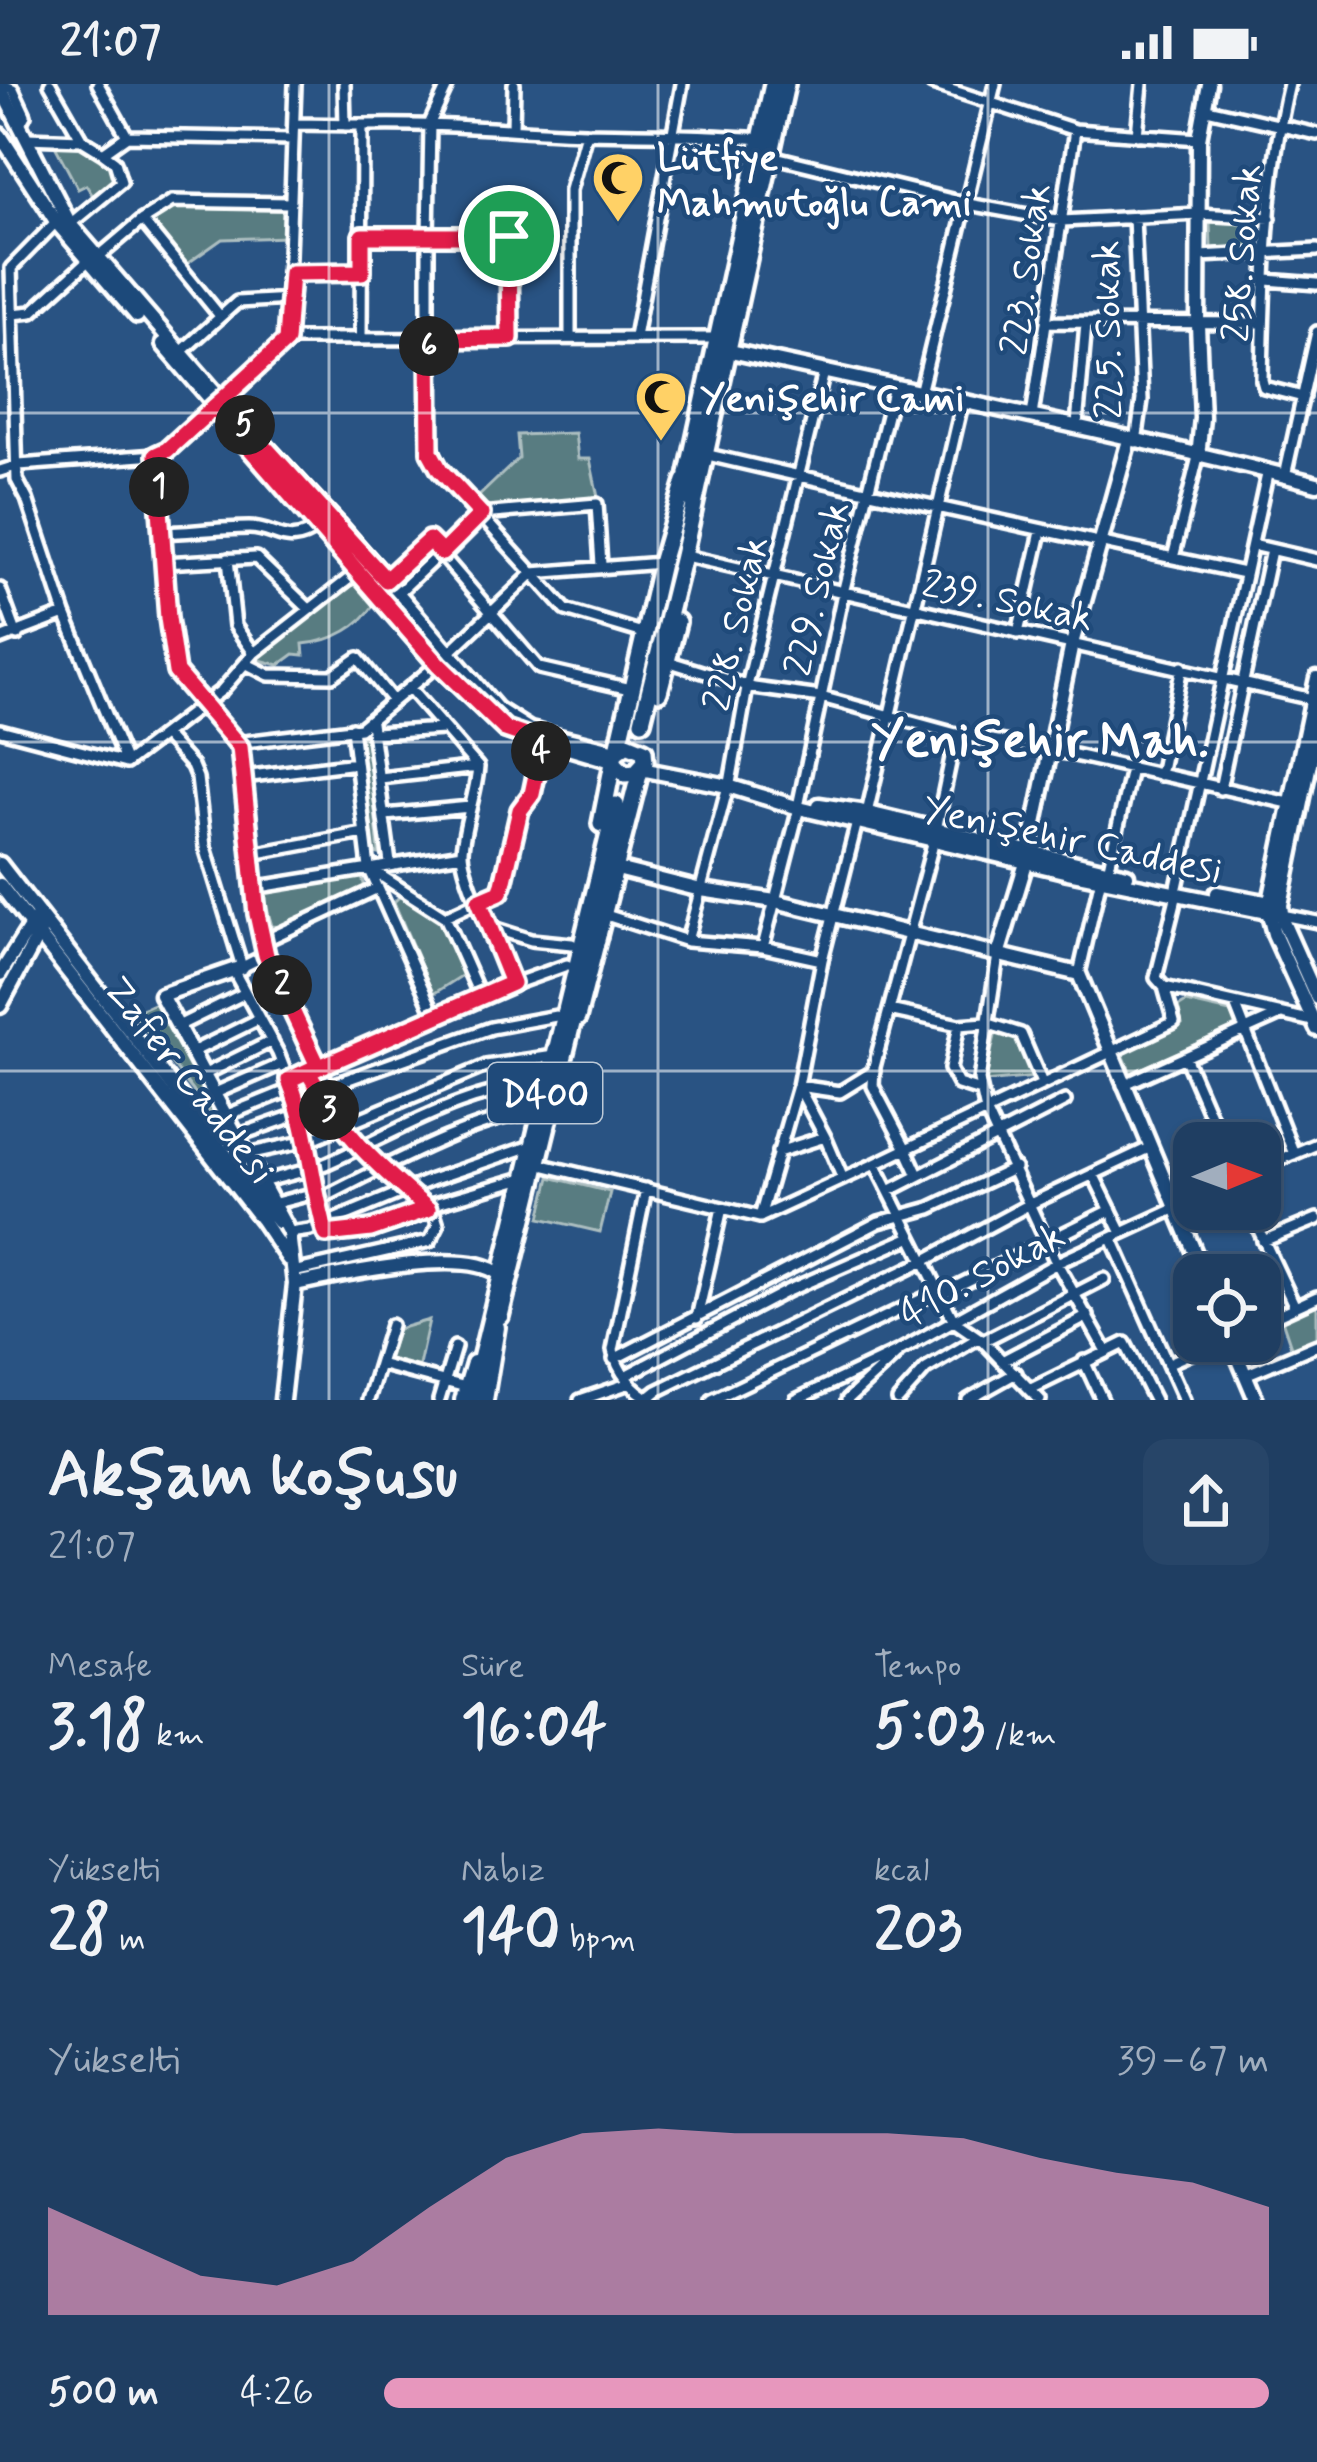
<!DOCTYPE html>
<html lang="tr">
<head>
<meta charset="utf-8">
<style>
  body { margin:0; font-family:Mynerve,sans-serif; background:#274568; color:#f1f3f6; height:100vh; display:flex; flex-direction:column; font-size:45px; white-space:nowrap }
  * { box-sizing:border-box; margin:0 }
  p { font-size:39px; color:#a1aebe }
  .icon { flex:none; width:66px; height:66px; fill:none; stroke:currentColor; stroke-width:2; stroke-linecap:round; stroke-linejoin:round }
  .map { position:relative; height:1316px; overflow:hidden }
  .panel { display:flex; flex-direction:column; background:#1f3e62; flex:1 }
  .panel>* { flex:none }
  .needle { width:78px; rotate:89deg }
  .tools { position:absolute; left:1173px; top:1038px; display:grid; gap:24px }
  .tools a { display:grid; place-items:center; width:108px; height:108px; border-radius:24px; background:#1f3e62; box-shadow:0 3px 9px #0004,0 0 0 3px #3c5777; font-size:60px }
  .pin { position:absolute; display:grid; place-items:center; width:102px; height:102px; color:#fff; margin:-51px; border:6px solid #fff; border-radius:50%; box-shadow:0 3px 12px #0007 }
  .km { position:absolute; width:60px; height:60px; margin:-30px; border-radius:50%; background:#222; color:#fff; font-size:33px; line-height:60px; text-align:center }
  .round { display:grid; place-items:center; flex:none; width:126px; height:126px; border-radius:24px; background:#274568 }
  .overview { display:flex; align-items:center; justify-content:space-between; height:204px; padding:0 48px }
  h1 { font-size:66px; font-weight:700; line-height:90px }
  .metrics { display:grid; grid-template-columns:repeat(3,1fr); gap:18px; height:204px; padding:12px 48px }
  .metrics div { display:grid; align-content:center }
  .metrics b { font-size:60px; font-weight:700 }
  .metrics small { font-size:33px; font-weight:400 }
  .metrics p { font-size:33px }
  .chart { height:336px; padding:24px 48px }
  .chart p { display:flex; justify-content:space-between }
  .chart svg { width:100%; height:216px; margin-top:12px; fill:#e797bd; opacity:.7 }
  ul { padding:0 48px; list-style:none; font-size:39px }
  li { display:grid; grid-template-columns:192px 144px 1fr; align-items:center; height:90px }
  li i { height:30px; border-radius:15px; background:#e797bd }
  .status { display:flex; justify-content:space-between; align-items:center; height:84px; padding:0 60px; background:#1f3e62; direction:ltr }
  .status svg { height:33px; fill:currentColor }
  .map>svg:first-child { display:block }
  .green { fill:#597c81; stroke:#acbec0; stroke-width:3 }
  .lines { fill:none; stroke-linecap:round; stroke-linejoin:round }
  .highway-tunnel { stroke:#496d96; stroke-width:15; stroke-dasharray:15 8; stroke-linecap:butt }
  .street-casing { stroke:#fff; stroke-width:18 }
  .secondary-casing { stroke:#fff; stroke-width:21 }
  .primary-casing { stroke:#fff; stroke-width:22 }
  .highway-casing { stroke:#fff; stroke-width:24 }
  .street { stroke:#1f4a7a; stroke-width:9 }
  .secondary { stroke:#1f4a7a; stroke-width:12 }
  .primary { stroke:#1f4a7a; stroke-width:14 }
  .highway { stroke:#1f4a7a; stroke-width:15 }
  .route-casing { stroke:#fff; stroke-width:24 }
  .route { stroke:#e11d48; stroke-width:15 }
  .grid { fill:none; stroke:#fff; stroke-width:3; stroke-opacity:0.55 }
  .labels { text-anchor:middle; stroke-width:9; stroke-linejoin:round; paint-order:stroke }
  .shield { fill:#1f4a7a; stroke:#bcc9d7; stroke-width:3 }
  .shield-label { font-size:36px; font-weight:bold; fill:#fff }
  .poi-label { font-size:39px; font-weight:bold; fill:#fff; stroke:#1f4a7a; text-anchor:start }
  .street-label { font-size:39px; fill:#fff; stroke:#1f4a7a }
  .district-label { font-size:51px; font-weight:bold; fill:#fff; stroke:#1f4a7a }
</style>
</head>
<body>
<div class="status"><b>21:07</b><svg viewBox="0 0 49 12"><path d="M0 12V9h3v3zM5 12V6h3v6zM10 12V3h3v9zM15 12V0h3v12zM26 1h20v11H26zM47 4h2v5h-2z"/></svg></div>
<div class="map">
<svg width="1317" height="1316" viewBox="0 0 1317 1316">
  <rect width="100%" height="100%" fill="#295383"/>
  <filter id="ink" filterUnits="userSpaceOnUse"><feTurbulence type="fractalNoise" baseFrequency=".00833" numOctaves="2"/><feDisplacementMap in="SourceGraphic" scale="24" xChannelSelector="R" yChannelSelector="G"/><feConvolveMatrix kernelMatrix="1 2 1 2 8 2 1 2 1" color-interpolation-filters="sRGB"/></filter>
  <g filter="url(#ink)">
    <path class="green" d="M85 59C100 70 113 77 116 97L95 115 86 101 78 105 54 60Z
      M173 121 287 123V153L222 155 184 182 152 138Z
      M1210 138H1256L1257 163 1211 165Z
      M575 349 578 375H590L599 418 483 428 476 415 519 374 517 351Z
      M354 494 376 518C359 544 334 557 303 560L304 571 294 570 279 581 256 575Z
      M360 648H368L379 770 371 768 356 652Z
      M362 793 366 807 282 843 272 842 262 808Z
      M403 809 442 835 466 889 433 910 394 818Z
      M158 918 240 1068 133 929Z
      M1186 918 1230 928 1238 943 1131 989 1122 968 1182 940 1178 923Z
      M996 948 1020 955 1036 993 984 998Z
      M550 1093 610 1108 600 1148 540 1134Z
      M1317 1218V1256L1292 1266 1281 1233Z
      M429 1236 418 1286 391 1281 388 1274 398 1245Z"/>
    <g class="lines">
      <path class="highway-tunnel" d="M624 721 642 637"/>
      <g class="street-casing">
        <path id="street" d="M0 0 13 5 25 31 19 42
          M50 0 82 56
          M344 0 345 41
          M448 0 430 39 428 153 509 152 510 254
          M932 0 1075 46 1199 55
          M1289 0C1266 95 1264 198 1262 296L1264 303 1303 313
          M1207 25 1317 50
          M294 40 362 41 361 255
          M362 41C437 39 510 46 585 49 644 50 702 50 761 55
          M513 44 514 0
          M1137 51 1142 0
          M127 52 292 55
          M26 54 82 56 103 69 127 52 98 0
          M771 72 968 120 1062 137 1199 130 1270 134
          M1134 133 1142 316 1136 358
          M58 136 11 184 17 396 27 415 65 530 126 679
          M70 140 121 98 115 78 103 69
          M362 152 428 153V352L440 386 566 526 646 550
          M1199 172 1317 166
          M97 174 142 136
          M291 189 362 188
          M1267 196 1317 200
          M13 230 32 228 88 177
          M220 232 142 136 172 117 291 119
          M1047 238 1263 239
          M570 253V106L586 49
          M635 253 682 0
          M286 257 295 0
          M181 268 237 218 291 215
          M920 309 995 0
          M1032 332 1075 46
          M1077 341 1086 240
          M704 370C883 412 1063 451 1244 489
          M156 371 168 534 176 588 240 663 257 830 266 871 329 1002 491 944 556 932
          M0 387 19 381 156 371 167 366 286 257 295 255 717 254
          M1285 392 1317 248
          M162 449C191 448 220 444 249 444 278 444 285 467 320 442
          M1252 461 1317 476
          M690 473 1312 615
          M1173 474 1198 373
          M228 475 235 542 254 569
          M163 479 256 474 309 525
          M386 496 429 456 539 584 630 605
          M0 505 17 551
          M397 510 481 430 597 420 601 481
          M1018 549 1041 448
          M0 555 65 530
          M450 568 533 489 661 479
          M667 577 754 604 821 613 956 650 1052 666 1289 719
          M247 580 269 591 332 592 358 574 393 617
          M410 605 478 683C476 711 464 739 462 767 461 793 501 870 512 899
          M371 639 390 779
          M352 644 369 784 435 932
          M0 646 126 679 222 606 254 569 359 487
          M374 649 444 645
          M164 651 192 682 197 694 205 763 242 883 266 871
          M236 659 360 644 438 580
          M1160 691 1182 583
          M243 693 356 679
          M380 694 478 683
          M730 699 748 598 824 288
          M1220 705 1271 466
          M799 718 843 509 894 303
          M867 729 962 320
          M385 731 470 723
          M936 746 956 650
          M934 756 874 983 873 1002 906 1065 875 1080 954 1237 983 1257 1040 1316
          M252 770 364 749
          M369 784 445 833 499 808 520 726 533 710 543 658
          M1108 787 1131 685
          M1177 803 1268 386
          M253 804 462 770
          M606 831 687 857 763 863 822 876
          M1282 831 1317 838
          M445 833 480 912
          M490 843 531 856 572 860
          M264 857 378 804
          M687 857 728 702
          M763 863 799 724
          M998 871 979 996 986 1027 1054 1174 1106 1267
          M233 886 278 969 292 1005 326 1150C361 1147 406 1143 434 1120L523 1094
          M1079 890 1101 794
          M1164 903 1156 894 1177 810
          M1235 920 1294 1070
          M889 926 959 941 986 939 1021 950 1042 999
          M959 941 950 985 958 1000 980 1007
          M178 942 245 909
          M192 968 259 935
          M1185 973 1222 1059
          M203 991 272 957
          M289 996 480 912 567 881
          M1123 1001 1281 930
          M213 1010 282 980
          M225 1032 292 1005
          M236 1052 299 1030
          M825 1053 843 1095
          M778 1068 825 1053 798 1002 840 1008 874 987
          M247 1070 307 1057 486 982 554 972
          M538 1080 760 1133 798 1002 822 876 857 738
          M1260 1084 1317 1060
          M1093 1090 1122 1149
          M918 1091 906 1065 1174 938 1164 903 1313 937
          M261 1098C282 1092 305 1088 325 1080 394 1050 468 1001 546 1002
          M646 1105 613 1266C617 1287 633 1307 652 1316
          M889 1107 1065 1017
          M318 1116C375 1088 478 1030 540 1028
          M276 1119 315 1109
          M1249 1125 1295 1223
          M760 1133 875 1080
          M289 1149 310 1146 431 1096 531 1062
          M1112 1155 1184 1316
          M1263 1157 1317 1135
          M293 1188 430 1157 438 1141 435 1131C378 1083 345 1055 307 988
          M941 1210 1111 1126
          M697 1234 722 1124
          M1260 1239 1317 1213
          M391 1241 379 1280 466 1303
          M983 1257 1104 1195
          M614 1275 879 1138 930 1124 1015 1084
          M1004 1276 1088 1232
          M1084 1277 1102 1316
          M1169 1279 1219 1257
          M1245 1291 1317 1261
          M625 1292 787 1207 909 1154
          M1033 1304 1125 1259 1154 1316
          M368 1316 379 1280
          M439 1316 455 1263
          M580 1316 630 1299
          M646 1316 657 1307 924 1177 1030 1120 1151 1063
          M712 1316 939 1207
          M796 1316 899 1267 1057 1179 1194 1116
          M847 1316 896 1271
          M898 1316 926 1285 978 1254
          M968 1316 1016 1289"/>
      </g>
      <g class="secondary-casing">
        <path id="secondary" d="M0 3 70 140 222 316 342 444 497 625 530 646 617 667
          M0 51 57 139 137 232
          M163 260 438 580 505 645 537 656
          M726 266C924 310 1122 349 1317 400
          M1198 373 1202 334 1198 241 1199 55 1209 0
          M1317 594 1268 827 1274 850 1317 945
          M1317 645 1281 821 1283 838 1317 914
          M568 664 615 678
          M641 685 728 702 799 724 1068 788 1282 831
          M819 721 860 727 1127 791
          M0 780 278 1138
          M617 785 701 806 775 817 1079 890 1204 1191
          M0 801 261 1135 288 1175
          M1217 809 1281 821
          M998 871 1029 769 1072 560 1129 356
          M242 883 161 911 289 1149 295 1200 282 1316
          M0 890 35 835
          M0 922 42 844
          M295 1200C338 1191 465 1162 499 1190
          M1231 1257 1256 1316"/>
      </g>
      <g class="primary-casing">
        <path id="primary" d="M463 1316 474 1279
          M485 1316 497 1243"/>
      </g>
      <g class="highway-casing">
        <path id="highway" d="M688 414V389L773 0
          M659 608 677 538
          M642 637 683 472 786 0
          M618 665 661 479 685 397
          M601 740 615 669 627 660 644 667 645 678 635 689 625 690 615 680
          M577 934 640 687
          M500 1232 576 923
          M471 1316 616 721"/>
      </g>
      <use href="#street" class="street"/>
      <use href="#secondary" class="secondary"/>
      <use href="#primary" class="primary"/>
      <use href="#highway" class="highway"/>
    </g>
  </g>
  <g class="lines" filter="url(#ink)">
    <g class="route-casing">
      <path id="route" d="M509 152H362V188L291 189 286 257 222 316 214 323 167 366 156 371 168 534 176 588 240 663 257 830 266 871 318 982 289 996C309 1046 311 1099 326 1150L371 1145 428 1125C375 1080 341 1049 308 988L512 899 479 817 500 808 503 800 520 726 532 710 543 658 505 645 438 580 214 323 222 316 386 496 429 456 442 469 481 430 440 386 430 368 429 255 510 254 509 152"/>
    </g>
    <use href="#route" class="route"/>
  </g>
  <path class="grid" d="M329 0V1316M658 0V1316M988 0V1316M0 329H1317M0 658H1317M0 987H1317"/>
  <defs>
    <g id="mosque-pin" transform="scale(2.7)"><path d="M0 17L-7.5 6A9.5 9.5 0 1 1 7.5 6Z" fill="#ffd166" stroke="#1f4a7a"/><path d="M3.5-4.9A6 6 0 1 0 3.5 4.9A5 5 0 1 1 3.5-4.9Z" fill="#111"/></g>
  </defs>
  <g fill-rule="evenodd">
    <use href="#mosque-pin" x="618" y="94"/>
    <use href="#mosque-pin" x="661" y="313"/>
  </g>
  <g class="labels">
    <rect class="shield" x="488" y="979" width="114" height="60" rx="9"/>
    <g class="shield-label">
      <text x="545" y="1022">D400</text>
    </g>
    <g class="poi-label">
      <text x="657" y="86">Lütfiye<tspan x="657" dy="45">Mahmutoğlu Cami</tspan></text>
      <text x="700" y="327">Yenişehir Cami</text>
    </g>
    <g class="street-label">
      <text transform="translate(1240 169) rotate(-86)" y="14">258. Sokak</text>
      <text transform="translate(1024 185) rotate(-82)" y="14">223. Sokak</text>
      <text transform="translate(1106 246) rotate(-91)" y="14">225. Sokak</text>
      <text transform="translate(815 504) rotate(-77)" y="14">229. Sokak</text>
      <text transform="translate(1008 515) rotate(12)" y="14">239. Sokak</text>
      <text transform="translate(734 539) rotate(-77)" y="14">228. Sokak</text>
      <text transform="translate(1073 754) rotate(12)" y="14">Yenişehir Caddesi</text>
      <text transform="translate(191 995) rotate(52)" y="14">Zafer Caddesi</text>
      <text transform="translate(981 1189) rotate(-28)" y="14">410. Sokak</text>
    </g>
    <g class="district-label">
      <text x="1040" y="672">Yenişehir Mah.</text>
    </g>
  </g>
</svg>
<div class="tools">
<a><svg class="needle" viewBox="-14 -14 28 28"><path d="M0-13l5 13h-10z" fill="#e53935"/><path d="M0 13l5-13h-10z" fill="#a1aebe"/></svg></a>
<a><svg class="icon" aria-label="locate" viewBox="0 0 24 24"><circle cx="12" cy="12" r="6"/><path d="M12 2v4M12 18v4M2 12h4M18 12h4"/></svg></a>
</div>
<div class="pin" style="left:509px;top:152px;background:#1e9e55"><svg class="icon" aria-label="arrive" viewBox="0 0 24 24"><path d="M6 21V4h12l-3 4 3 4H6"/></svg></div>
<b class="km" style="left:159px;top:403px">1</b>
<b class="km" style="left:282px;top:901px">2</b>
<b class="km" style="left:329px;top:1026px">3</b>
<b class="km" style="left:541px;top:667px">4</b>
<b class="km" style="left:245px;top:341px">5</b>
<b class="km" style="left:429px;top:262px">6</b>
</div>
<section class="panel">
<div class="overview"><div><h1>Akşam koşusu</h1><p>21:07</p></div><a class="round"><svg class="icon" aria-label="share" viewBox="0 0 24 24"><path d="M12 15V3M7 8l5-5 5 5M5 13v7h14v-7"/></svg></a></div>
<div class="metrics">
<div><p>Mesafe</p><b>3.18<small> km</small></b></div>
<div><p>Süre</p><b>16:04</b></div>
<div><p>Tempo</p><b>5:03<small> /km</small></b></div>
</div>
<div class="metrics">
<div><p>Yükselti</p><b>28<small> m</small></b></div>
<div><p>Nabız</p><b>140<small> bpm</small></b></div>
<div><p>kcal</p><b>203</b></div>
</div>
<div class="chart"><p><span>Yükselti</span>39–67 m</p>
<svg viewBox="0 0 160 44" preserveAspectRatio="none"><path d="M0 44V22L10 29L20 36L30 38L40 33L50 22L60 12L70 7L80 6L90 7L100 7L110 7L120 8L130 12L140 15L150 17L160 22V44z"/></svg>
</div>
<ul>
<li><b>500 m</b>4:26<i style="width:100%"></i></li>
</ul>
</section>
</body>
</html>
